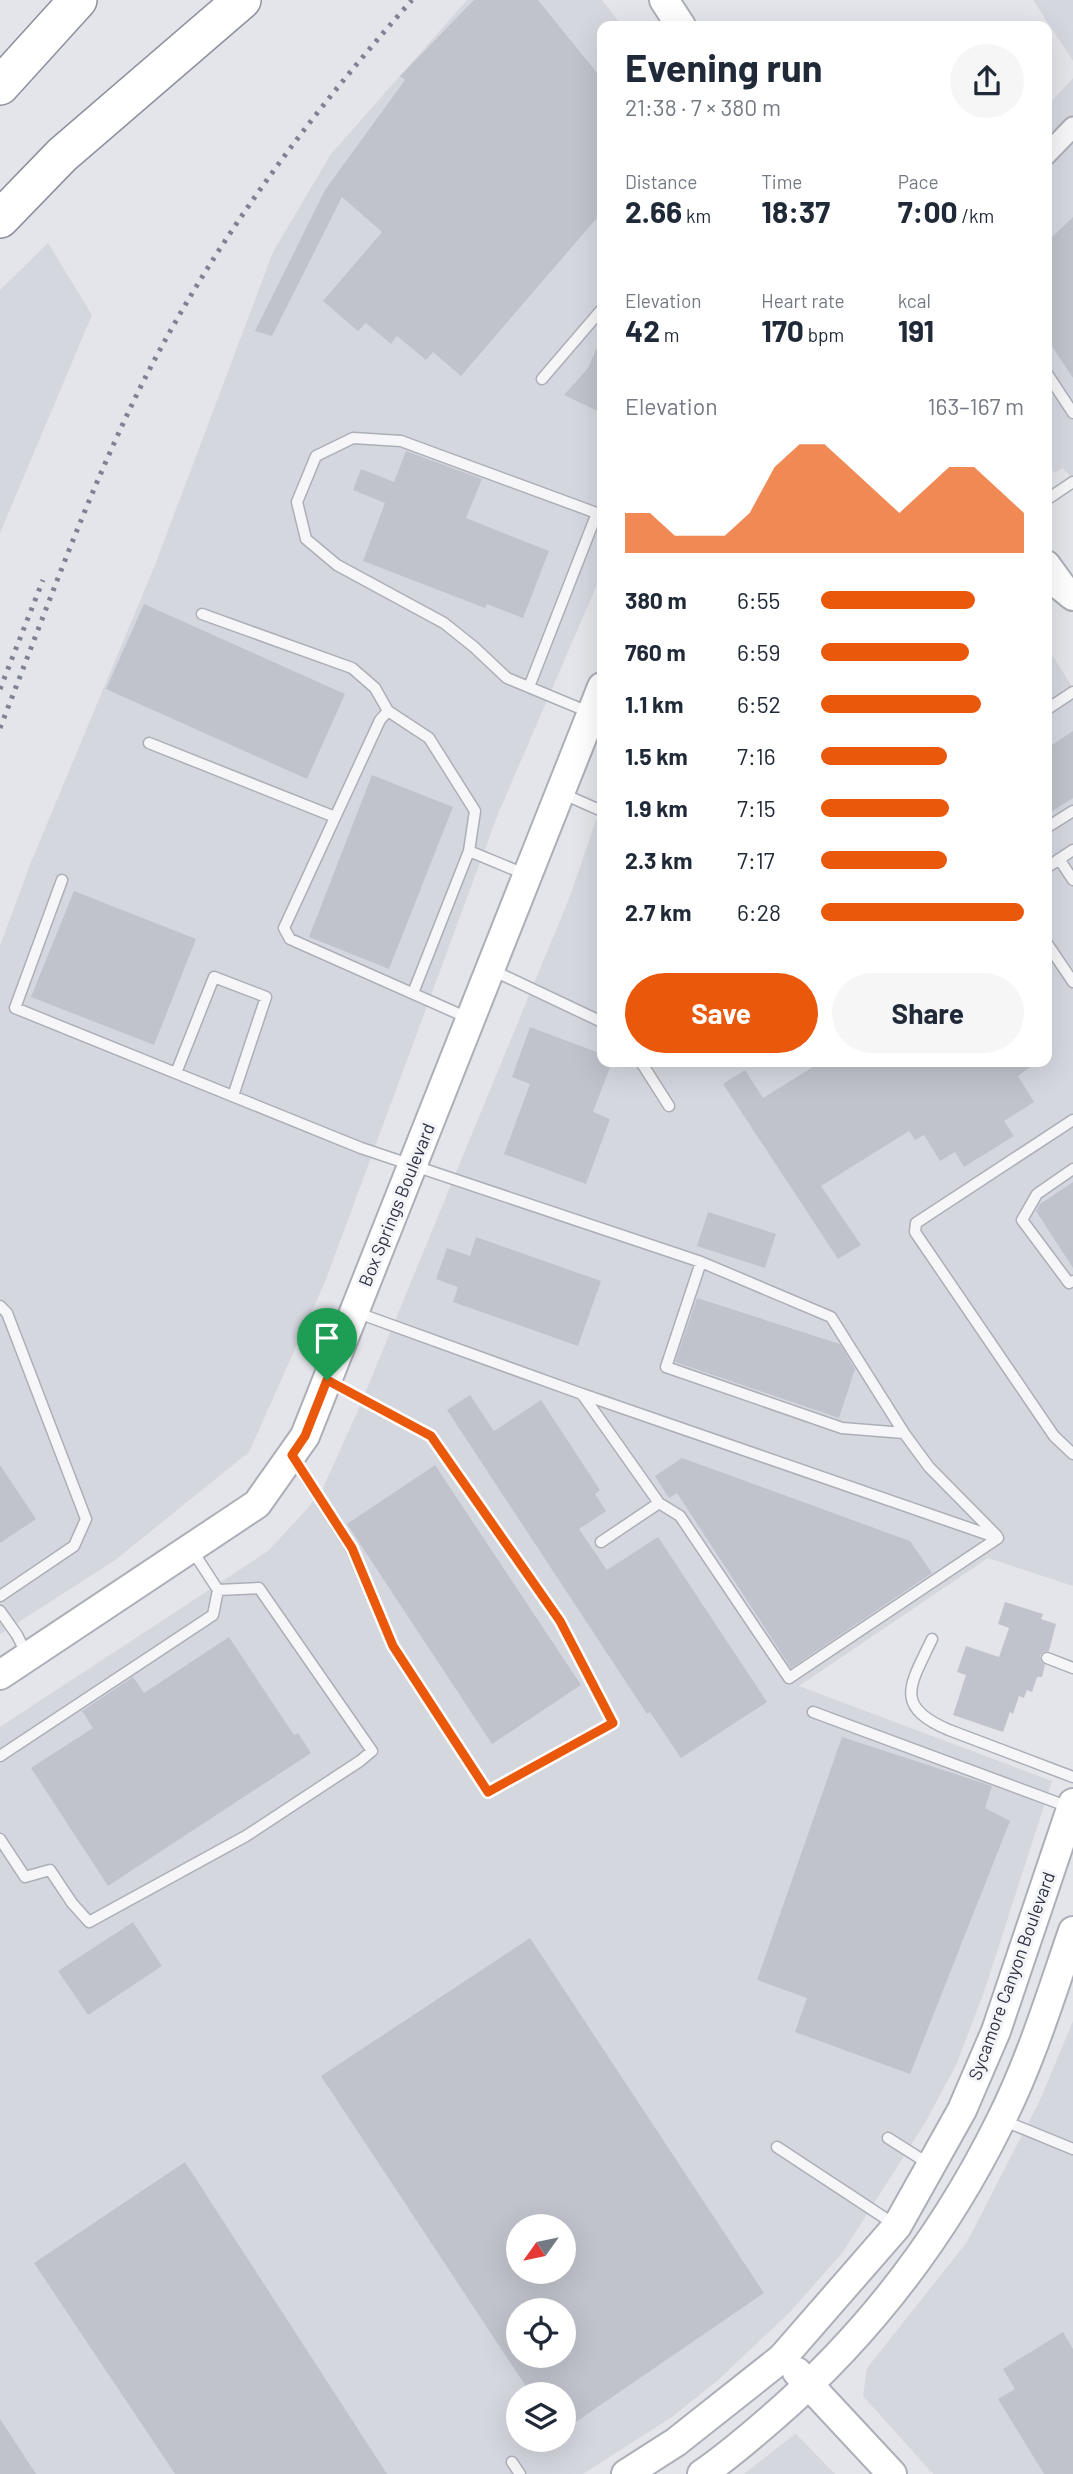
<!DOCTYPE html>
<html lang="en">
<head>
<meta charset="utf-8">
<style>
  body { margin:0; font-family:Barlow,sans-serif; background:#f6f6f7; color:#1f2937; height:100vh; display:flex; flex-direction:column; font-size:26px; white-space:nowrap }
  * { box-sizing:border-box; margin:0 }
  p { font-size:23px; color:#747a83 }
  .icon { flex:none; width:38px; height:38px; fill:none; stroke:currentColor; stroke-width:2; stroke-linecap:round; stroke-linejoin:round }
  .map { position:relative; flex:1; overflow:hidden }
  .sheet { position:absolute; left:597px; top:21px; width:455px; height:1046px; display:flex; flex-direction:column; background:#fff; border-radius:14px; box-shadow:0 7px 28px #0002 }
  .sheet>* { flex:none }
  .needle { width:46px; rotate:237deg }
  .buttons { position:absolute; left:506px; top:2214px; display:grid; gap:14px }
  .buttons a { display:grid; place-items:center; width:70px; height:70px; border-radius:50%; background:#fff; box-shadow:0 7px 28px #0002; font-size:35px }
  .pin { position:absolute; display:grid; place-items:center; width:60px; height:60px; color:#fff; margin:-72px -30px; border-radius:50% 50% 50% 0; rotate:-45deg; box-shadow:0 0 7px #0007 }
  .pin .icon { rotate:45deg }
  .round { display:grid; place-items:center; flex:none; width:74px; height:74px; border-radius:37px; background:#f6f6f7 }
  .overview { display:flex; align-items:center; justify-content:space-between; height:119px; padding:0 28px }
  h1 { font-size:38px; font-weight:700; line-height:52px }
  .stats { display:grid; grid-template-columns:repeat(3,1fr); gap:10px; height:119px; padding:7px 28px }
  .stats div { display:grid; align-content:center }
  .stats b { font-size:30px; font-weight:700 }
  .stats small { font-size:19px; font-weight:400 }
  .stats p { font-size:19px }
  .chart { height:196px; padding:14px 28px }
  .chart p { display:flex; justify-content:space-between }
  .chart svg { width:100%; height:126px; margin-top:7px; fill:#ea580c; opacity:.7 }
  .action { display:flex; gap:14px; margin-top:auto; padding:14px 28px }
  .action a { flex:1; height:80px; border-radius:42px; background:#ea580c; color:#fff; font-size:28px; font-weight:700; line-height:80px; text-align:center }
  .action a+a { background:#f6f6f7; color:#1f2937 }
  ul { padding:0 28px; list-style:none; font-size:23px }
  li { display:grid; grid-template-columns:112px 84px 1fr; align-items:center; height:52px }
  li i { height:18px; border-radius:9px; background:#ea580c }
  .map>svg:first-child { display:block }
  .built { fill:#d5d7df; fill-rule:evenodd }
  .building { fill:#c1c3cc; fill-rule:evenodd }
  .lines { fill:none; stroke-linecap:round; stroke-linejoin:round }
  .lane-casing { stroke:#acafb7; stroke-width:13 }
  .street-casing { stroke:#acafb7; stroke-width:23 }
  .secondary-casing { stroke:#acafb7; stroke-width:32 }
  .highway-casing { stroke:#8c909f; stroke-width:40 }
  .lane { stroke:#f6f6f8; stroke-width:10 }
  .street { stroke:#f6f6f8; stroke-width:19 }
  .secondary { stroke:#fff; stroke-width:28 }
  .highway { stroke:#fff; stroke-width:37 }
  .rail { stroke:#7e8292; stroke-width:5; stroke-dasharray:3.5 7; stroke-linecap:butt }
  .route-casing { stroke:#fff; stroke-width:14 }
  .route { stroke:#ea580c; stroke-width:9 }
  .labels { text-anchor:middle; stroke-width:6; stroke-linejoin:round; paint-order:stroke }
  .street-label { font-size:18px; fill:#2c3041; stroke:#f3f4f7 }
</style>
</head>
<body>
<div class="map">
<svg width="1073" height="2474" viewBox="0 0 1073 2474">
  <rect width="100%" height="100%" fill="#e3e5ea"/>
  <path class="built" d="M467 0H602L622 26H602V573L498 814 325 1282 249 1452 114 1561 0 1634V946L31 862 155 565 273 252 331 154Z
    M1033 0H1073V61Z
    M1073 78V480L1063 468 1054 473 1047 460V106Z
    M48 243 92 315 0 533V290Z
    M1047 647 1073 688V1586L988 1558 799 1686 1052 1781 984 1992 957 2063 925 2123 843 2252 791 2311 718 2380 672 2417 583 2474H0V1727L268 1551 307 1509 323 1488 359 1408 570 896 602 803V1062H1046ZM518 2226H564V2272H518ZM518 2310H564V2356H518ZM518 2394H564V2440H518Z
    M1073 2021V2474H933L863 2396 867 2368 967 2242 1040 2100Z
    M796 2434 835 2474H744L795 2434Z"/>
  <path class="building" d="M474 0H538L602 79V212L461 376 433 352 426 360 397 336 391 344 366 323 358 331 323 301 382 232 342 197 272 336 255 331 325 190 405 80 400 76Z
    M1073 217V378L1046 337V243Z
    M602 336V413L564 395 588 368Z
    M406 451 482 479 466 518 549 551 523 618 487 604 485 608 363 561 385 503 353 490 361 469 394 482Z
    M144 604 345 694 307 779 106 689Z
    M1073 731V798L1046 815V749Z
    M372 775 453 807 389 969 309 937Z
    M74 891 196 939 154 1045 31 997Z
    M530 1027 602 1054V1062H612L593 1112 610 1119 586 1184 504 1154 530 1084 512 1077Z
    M821 1062H1037L1018 1076 1034 1102 1004 1121 1014 1136 964 1167 955 1152 940 1161 924 1135 915 1140 909 1131 821 1186 861 1245 838 1259 723 1084 745 1070 763 1098Z
    M1073 1182V1268L1036 1211 1040 1204Z
    M708 1212 776 1234 765 1268 697 1246Z
    M476 1237 601 1281 578 1346 453 1302 458 1287 436 1279 447 1248 470 1256Z
    M697 1298 840 1344 855 1369 839 1418 675 1362Z
    M470 1395 494 1431 541 1400 600 1490 595 1494 606 1511 579 1529 607 1570 658 1537 767 1702 681 1758 650 1712 647 1714 447 1410Z
    M682 1458 910 1541 932 1573 791 1668 677 1493 669 1498 655 1476Z
    M0 1465 36 1519 0 1543Z
    M435 1465 581 1685 492 1744 347 1524Z
    M1005 1602 1043 1614 1041 1619 1056 1624 1049 1651 1043 1652 1040 1656 1041 1662 1045 1665 1042 1677H1037L1032 1692 1027 1690 1024 1698 1019 1696 1013 1714 1010 1712 1003 1732 953 1715 966 1675 957 1672 966 1646 999 1657 1009 1628 998 1624Z
    M229 1637 294 1735 298 1733 311 1753 108 1886 31 1768 93 1728 82 1711 133 1677 144 1693Z
    M842 1737 992 1786 985 1808 1010 1821 910 2074 795 2032 807 1998 757 1980Z
    M133 1922 162 1966 88 2015 58 1971Z
    M530 1938 764 2293 564 2430V2394H531L321 2076ZM518 2226H564V2272H518ZM518 2310H564V2356H518Z
    M185 2162 387 2474H175L34 2263Z
    M1063 2332 1073 2349V2474H1044L998 2399 1015 2389 1003 2369Z
    M0 2419 36 2474H0Z"/>
  <g class="lines">
    <g class="lane-casing">
      <path id="lane" d="M1046 372 1073 413
        M542 379 602 309
        M1046 500 1073 482
        M202 614 352 668 375 688 388 711
        M529 687 597 513
        M1046 710 1073 692
        M591 713 507 678 474 647 444 623 337 565 306 539 297 502 316 456 353 438 401 441 602 515
        M149 743 335 817
        M561 793 602 811
        M1046 828 1073 811
        M469 851 527 875
        M1059 859 1073 880
        M1046 868 1073 850
        M62 880 15 1008 361 1148 701 1262 831 1317 904 1433 842 1428 666 1367 701 1262
        M1046 942 1073 982
        M492 970 602 1022
        M413 993 469 851 475 811 429 738 388 711 380 720 284 928 290 939 468 1018
        M641 1062 669 1106
        M176 1073 214 977 266 997 233 1096
        M1073 1120 916 1223 915 1232 1054 1436 1073 1454
        M1073 1169 1037 1194 1022 1220 1069 1283 1073 1281
        M0 1306 7 1313 86 1519 74 1546 0 1596
        M358 1313 582 1394 659 1503 680 1516 789 1678 998 1538
        M582 1394 998 1538
        M904 1433 929 1467 997 1536
        M294 1459 351 1548 393 1646 488 1792 613 1723 560 1621 431 1436 328 1381
        M601 1542 659 1503
        M0 1611 17 1635 27 1655
        M932 1639C911 1684 892 1706 949 1730L1073 1777
        M1047 1658 1073 1668
        M813 1712 1069 1807
        M0 1756 213 1615 218 1590 192 1550
        M0 1839 25 1877 50 1870 72 1903 89 1922 246 1836 360 1761 372 1751 259 1588 218 1590
        M1002 2120 1073 2149
        M888 2138 929 2164
        M777 2147 894 2224
        M512 2462 520 2474"/>
    </g>
    <g class="street-casing">
      <path id="street" d="M1046 155 1073 127"/>
    </g>
    <g class="secondary-casing">
      <path id="secondary" d="M664 0 681 26
        M1046 565 1062 587 1073 596
        M0 1675 257 1504 305 1436 602 687
        M797 2372 892 2474
        M626 2474 676 2442 782 2358 897 2226 962 2110 996 2031 1073 1803
        M702 2474C727 2457 749 2438 772 2418 868 2335 945 2234 1001 2120 1031 2060 1051 1995 1073 1931"/>
    </g>
    <g class="highway-casing">
      <path id="highway" d="M0 86 78 0
        M0 219 62 155 242 0"/>
    </g>
    <use href="#lane" class="lane"/>
    <use href="#street" class="street"/>
    <use href="#secondary" class="secondary"/>
    <use href="#highway" class="highway"/>
    <path class="rail" d="M0 689 43 580
      M0 728C46 611 88 492 144 380 215 241 308 117 412 0"/>
  </g>
  <g class="lines">
    <g class="route-casing">
      <path id="route" d="M327 1380 431 1436 560 1621 613 1723 488 1792 393 1646 352 1548 292 1455 305 1436Z"/>
    </g>
    <use href="#route" class="route"/>
  </g>
  <g class="labels">
    <g class="street-label">
      <text transform="translate(397 1205) rotate(-68)" y="6">Box Springs Boulevard</text>
      <text transform="translate(1012 1976) rotate(-70)" y="6">Sycamore Canyon Boulevard</text>
    </g>
  </g>
</svg>
<div class="buttons">
<a><svg class="needle" viewBox="-14 -14 28 28"><path d="M0-13l5 13h-10z" fill="#e53935"/><path d="M0 13l5-13h-10z" fill="#747a83"/></svg></a>
<a><svg class="icon" aria-label="locate" viewBox="0 0 24 24"><circle cx="12" cy="12" r="6"/><path d="M12 2v4M12 18v4M2 12h4M18 12h4"/></svg></a>
<a><svg class="icon" aria-label="layers" viewBox="0 0 24 24"><path d="M12 4l9 5-9 5-9-5zM3 14l9 5 9-5"/></svg></a>
</div>
<div class="pin" style="left:327px;top:1380px;background:#1e9e55"><svg class="icon" aria-label="arrive" viewBox="0 0 24 24"><path d="M6 21V4h12l-3 4 3 4H6"/></svg></div>
<section class="sheet">
<div class="overview"><div><h1>Evening run</h1><p>21:38 · 7 × 380 m</p></div><a class="round"><svg class="icon" aria-label="share" viewBox="0 0 24 24"><path d="M12 15V3M7 8l5-5 5 5M5 13v7h14v-7"/></svg></a></div>
<div class="stats">
<div><p>Distance</p><b>2.66<small> km</small></b></div>
<div><p>Time</p><b>18:37</b></div>
<div><p>Pace</p><b>7:00<small> /km</small></b></div>
</div>
<div class="stats">
<div><p>Elevation</p><b>42<small> m</small></b></div>
<div><p>Heart rate</p><b>170<small> bpm</small></b></div>
<div><p>kcal</p><b>191</b></div>
</div>
<div class="chart"><p><span>Elevation</span>163–167 m</p>
<svg viewBox="0 0 160 44" preserveAspectRatio="none"><path d="M0 44V30L10 30L20 38L30 38L40 38L50 30L60 14L70 6L80 6L90 14L100 22L110 30L120 22L130 14L140 14L150 22L160 30V44z"/></svg>
</div>
<ul>
<li><b>380 m</b>6:55<i style="width:76%"></i></li>
<li><b>760 m</b>6:59<i style="width:73%"></i></li>
<li><b>1.1 km</b>6:52<i style="width:79%"></i></li>
<li><b>1.5 km</b>7:16<i style="width:62%"></i></li>
<li><b>1.9 km</b>7:15<i style="width:63%"></i></li>
<li><b>2.3 km</b>7:17<i style="width:62%"></i></li>
<li><b>2.7 km</b>6:28<i style="width:100%"></i></li>
</ul>
<div class="action"><a>Save</a><a>Share</a></div>
</section>
</div>
</body>
</html>
